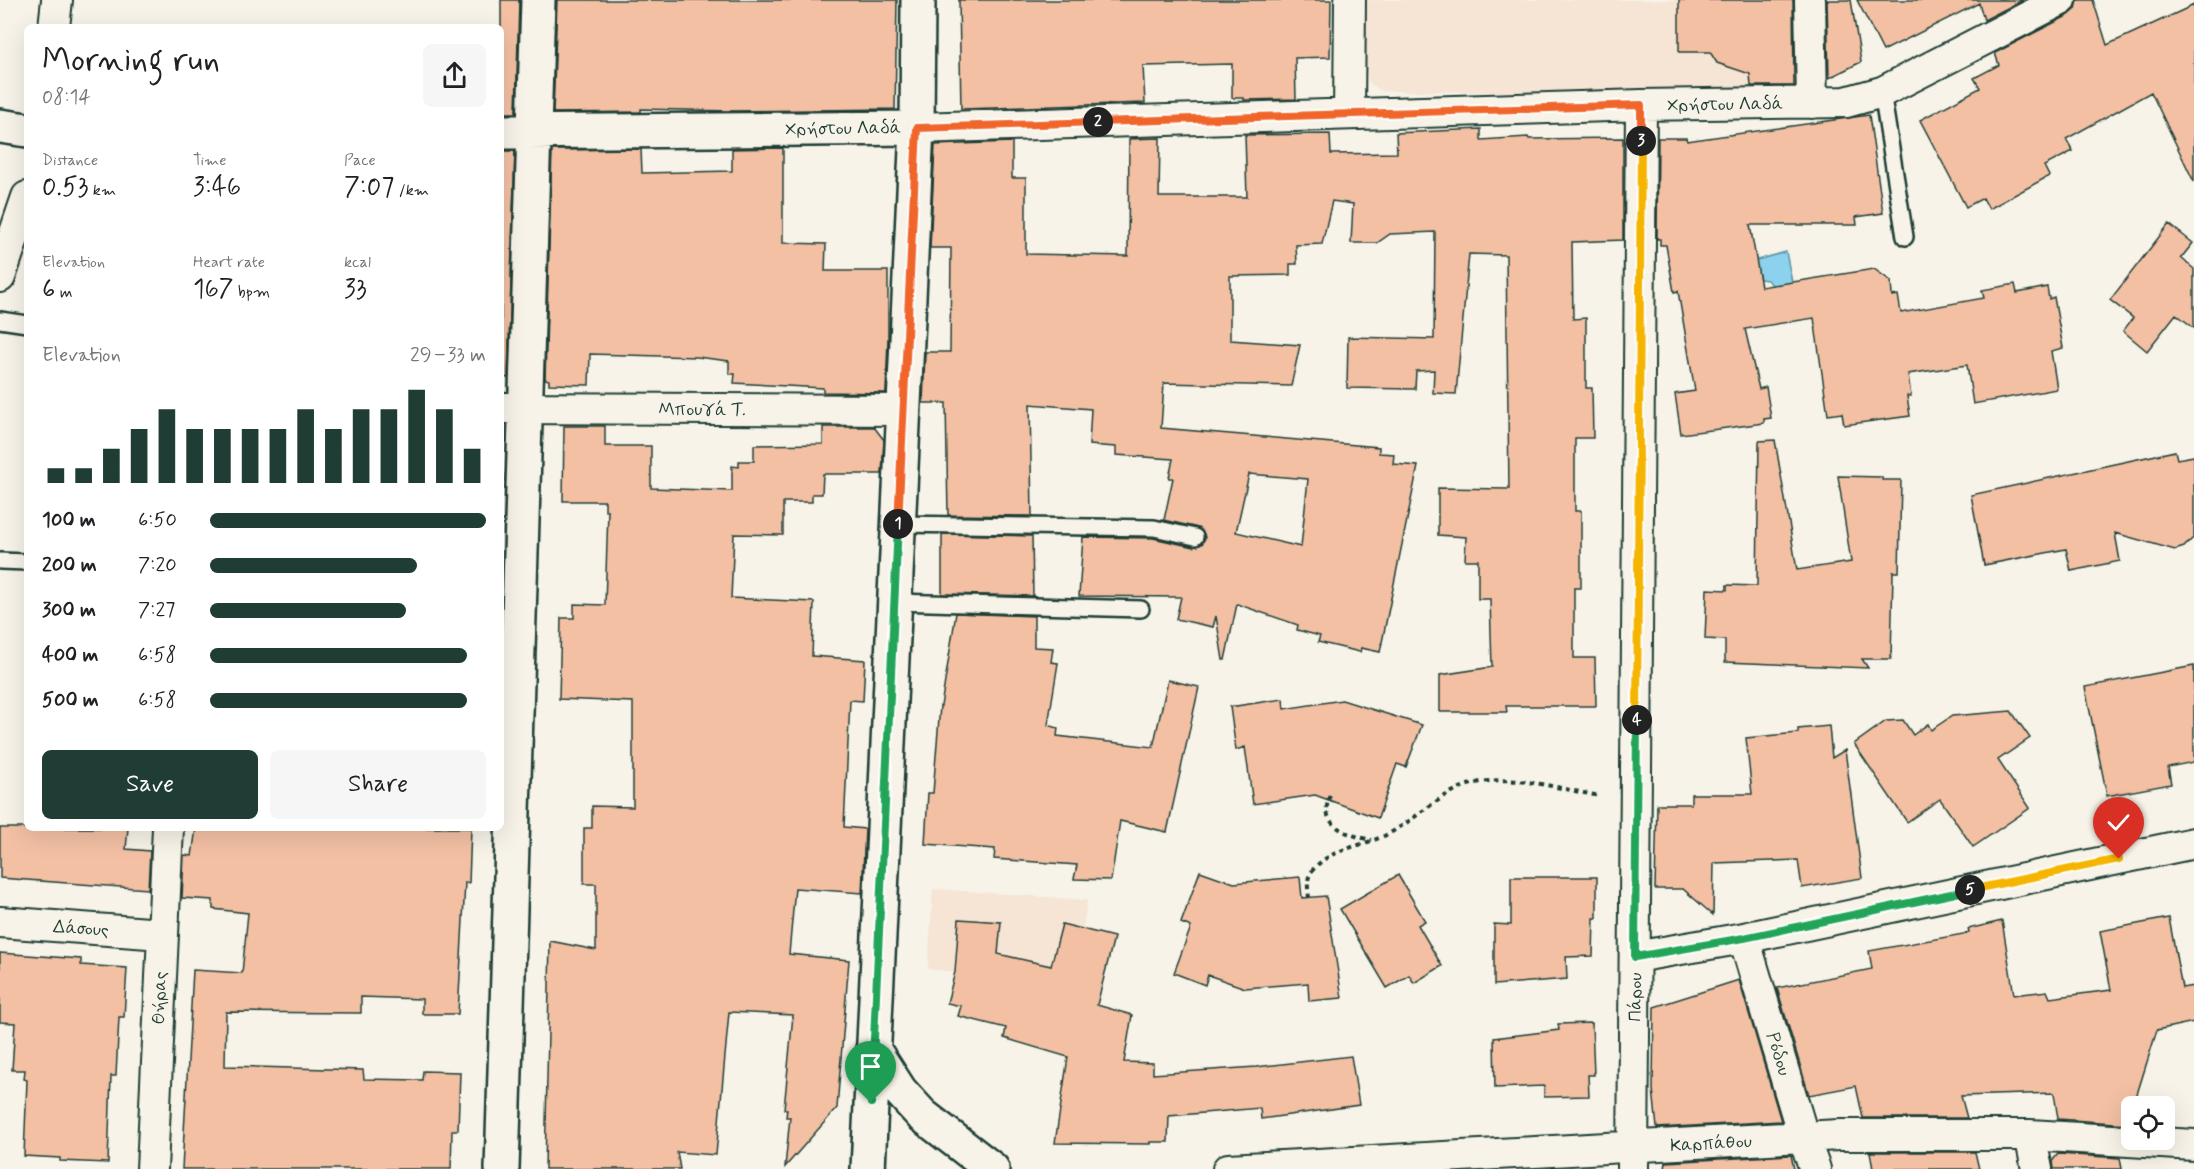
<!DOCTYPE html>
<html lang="en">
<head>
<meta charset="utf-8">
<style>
  body { margin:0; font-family:Mynerve,sans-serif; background:#f6f6f6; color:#202124; height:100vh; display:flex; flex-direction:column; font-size:22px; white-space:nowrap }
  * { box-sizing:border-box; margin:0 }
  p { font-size:20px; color:#757577 }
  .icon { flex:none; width:33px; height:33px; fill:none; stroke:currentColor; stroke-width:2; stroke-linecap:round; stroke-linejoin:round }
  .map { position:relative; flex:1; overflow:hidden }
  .side { position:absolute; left:24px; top:24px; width:480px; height:807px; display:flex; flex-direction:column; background:#fff; border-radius:9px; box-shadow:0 6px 24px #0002 }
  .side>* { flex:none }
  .buttons { position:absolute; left:2121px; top:1096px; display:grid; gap:12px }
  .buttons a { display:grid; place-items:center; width:54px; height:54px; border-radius:9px; background:#fff; box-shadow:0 6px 24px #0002; font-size:30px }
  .pin { position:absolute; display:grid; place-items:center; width:51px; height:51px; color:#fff; margin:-62px -26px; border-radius:50% 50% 50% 0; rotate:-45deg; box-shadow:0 0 6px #0007 }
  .pin .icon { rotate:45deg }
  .km { position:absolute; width:30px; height:30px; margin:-15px; border-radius:50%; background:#222; color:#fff; font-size:16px; line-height:30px; text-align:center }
  .round { display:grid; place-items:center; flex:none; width:63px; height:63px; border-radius:9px; background:#f6f6f6 }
  .overview { display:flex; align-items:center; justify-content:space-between; height:102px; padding:0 18px }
  h1 { font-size:33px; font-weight:600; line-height:45px }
  .figures { display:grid; grid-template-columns:repeat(3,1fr); gap:9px; height:102px; padding:6px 18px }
  .figures div { display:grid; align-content:center }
  .figures b { font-size:26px; font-weight:600 }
  .figures small { font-size:16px; font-weight:400 }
  .figures p { font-size:16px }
  .chart { height:168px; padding:12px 18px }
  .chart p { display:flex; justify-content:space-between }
  .chart svg { width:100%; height:108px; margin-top:6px; stroke:#1f3d34; stroke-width:6 }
  .action { display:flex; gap:12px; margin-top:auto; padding:12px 18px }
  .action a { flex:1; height:69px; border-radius:9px; background:#1f3d34; color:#fff; font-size:24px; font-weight:600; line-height:69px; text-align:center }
  .action a+a { background:#f6f6f6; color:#202124 }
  ul { padding:0 18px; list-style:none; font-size:20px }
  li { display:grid; grid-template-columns:96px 72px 1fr; align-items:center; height:45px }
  li i { height:15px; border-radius:8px; background:#1f3d34 }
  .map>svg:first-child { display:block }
  .built { fill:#f6e4d4 }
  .water { fill:#8cd1ee; stroke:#6096a4; stroke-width:1.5 }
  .building { fill:#f3c0a4; stroke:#1f3d34; stroke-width:1.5; fill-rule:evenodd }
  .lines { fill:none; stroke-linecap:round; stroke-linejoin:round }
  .lane-casing { stroke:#1f3d34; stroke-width:20 }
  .street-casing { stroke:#1f3d34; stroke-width:34 }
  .secondary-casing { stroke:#1f3d34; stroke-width:38 }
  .path { stroke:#1f3d34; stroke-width:4; stroke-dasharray:4.5 4.5; stroke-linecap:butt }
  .lane { stroke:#f7f3e8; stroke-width:15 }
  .street { stroke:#f7f3e8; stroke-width:30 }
  .secondary { stroke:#f7f3e8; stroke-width:33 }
  .split-1-casing { stroke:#fff; stroke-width:12 }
  .split-2-casing { stroke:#fff; stroke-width:12 }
  .split-3-casing { stroke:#fff; stroke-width:12 }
  .split-4-casing { stroke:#fff; stroke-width:12 }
  .split-5-casing { stroke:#fff; stroke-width:12 }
  .split-6-casing { stroke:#fff; stroke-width:12 }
  .split-1 { stroke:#22a559; stroke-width:8 }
  .split-2 { stroke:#f0652b; stroke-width:8 }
  .split-3 { stroke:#f0652b; stroke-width:8 }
  .split-4 { stroke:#f5b400; stroke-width:8 }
  .split-5 { stroke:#22a559; stroke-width:8 }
  .split-6 { stroke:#f5b400; stroke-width:8 }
  .labels { text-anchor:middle; stroke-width:5; stroke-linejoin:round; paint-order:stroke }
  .street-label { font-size:18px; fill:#1f3d34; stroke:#f7f3e8 }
</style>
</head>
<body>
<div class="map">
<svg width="2194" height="1169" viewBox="0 0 2194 1169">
  <rect width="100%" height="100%" fill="#f7f3e8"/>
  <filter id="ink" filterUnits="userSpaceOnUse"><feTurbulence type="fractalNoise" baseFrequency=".0167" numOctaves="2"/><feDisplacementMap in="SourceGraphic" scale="12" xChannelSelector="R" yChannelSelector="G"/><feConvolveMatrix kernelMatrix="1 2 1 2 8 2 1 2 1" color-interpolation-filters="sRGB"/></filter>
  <g filter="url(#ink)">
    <path class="built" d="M1368 0H1796L1797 86 1509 92 1382 91 1369 83 1365 56Z
      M933 889 1087 900 1083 929 1097 1005 955 972 928 969Z"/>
    <path class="water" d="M1786 252 1794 292 1778 290 1767 280 1760 279 1759 274 1746 263Z"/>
    <path class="building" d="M501 0H519L516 113H501Z
      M557 0H897L895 109 732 111 641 109V112L553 113Z
      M959 0H1331L1330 57 1295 58 1296 99 1244 100V98H1232V64L1143 66 1145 103 961 109Z
      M1679 0H1793L1794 86H1751L1750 74 1717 63 1710 52H1679Z
      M1827 0H1851L1861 62 1829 78Z
      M1857 0H2023L1984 20 1979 3 1883 51Z
      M2078 0H2093L2107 45 2194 5V182L2151 92 2066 139 2073 151 2044 166 2049 176 1989 209 1983 198 1966 207 1920 120 1980 88 1974 78 1999 65 1995 53 2069 15 2076 9Z
      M1869 115 1883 213 1856 217 1857 225H1750L1761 287 1874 269 1891 281 1892 296 1898 295 1901 313 1984 298 1982 290 2015 284 2017 293 2047 287 2049 299 2054 297 2063 348 2051 351 2057 389 1973 404 1967 365 1908 374 1911 396H1907L1910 416 1844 425 1842 413 1828 415 1814 318 1745 329 1759 389 1766 387 1771 418 1764 419V423L1681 434 1675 394 1695 391 1678 291 1674 292 1666 245H1660V239H1657L1658 138H1686L1687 141Z
      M1481 129V140L1528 137 1529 139 1623 138V240L1572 242 1573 319 1586 318V388H1592L1593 438H1575V511H1581V588H1574V658H1595L1596 706H1506L1507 712H1440V675L1492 667 1490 599H1478V560H1465L1466 537 1438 535V488L1509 489 1506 255 1469 254 1456 394 1433 393 1434 370 1416 371 1415 389 1347 388 1348 337 1434 339 1435 232 1390 234 1377 243H1351L1353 204 1332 201 1322 244 1296 245 1297 264H1290V275L1230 276V340L1300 345 1291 386 1164 383 1161 428 1379 447V453L1394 454 1393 464 1418 466 1380 652 1361 648 1360 652 1318 642 1320 636 1297 630 1298 625 1237 604 1225 660H1223L1216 616 1213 627 1176 619 1181 597 1079 596 1083 537 1153 538 1193 547 1202 544 1205 538 1204 534 1198 528 1164 520 1173 478H1169L1173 459 1116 455V447L1089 445 1091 409 1030 404 1032 516 948 515 946 403H923L925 352H950L951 248H930L935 145 1012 142V178H1026V254L1128 256 1129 139 1160 138 1159 197H1247L1245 135 1330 134 1331 154 1397 153 1396 133ZM1249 474 1308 479 1301 547 1236 532Z
      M783 148V243L826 244 825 271H888V338L886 393 823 392V388L734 383 735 374H729V361L697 357 590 354 589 385 549 384V380L545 379 552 150 641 149 642 173 732 171V149Z
      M501 151H515L508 378 501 377Z
      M2169 224 2193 243 2181 258 2194 269V328L2176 314 2147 351 2123 331 2133 318 2110 300Z
      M564 426H605V446H651V488L732 491V466L739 467V461H754V445L823 444V427H874L884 440 882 474H823L822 494H812V502H783V535L734 534 731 598 814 602 812 656 865 660 863 701 850 700 844 827 865 829 862 893 795 888 789 954 849 960 837 1108 785 1167 790 1117H786L787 1109H784L793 1015 729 1012 716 1155 677 1152 680 1169H545L550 941 596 950V884H584V828H592V806L633 807V702L559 699 561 618H574V604L605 605 608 511H605V501H563Z
      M1775 440 1797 570 1851 562 1838 476 1882 477V480H1901L1899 572H1893L1891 659H1862L1868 668 1725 662V640L1705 639 1707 589 1727 590V585L1757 586 1759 441Z
      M2175 451 2177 459 2194 456V537L2184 547 2175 550 2115 533 2120 561 2071 571 2066 549 1984 565 1971 495Z
      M942 534 1032 536 1033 596 942 594Z
      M956 613 1034 616V647L1053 648 1051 662 1058 663 1048 725 1058 728 1057 736 1153 747 1168 680 1199 687 1167 832 1120 821 1111 880 1074 879 1077 865 994 859 995 849 925 844 928 793H933L940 706H941Z
      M2194 666V762L2168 767 2171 784 2107 796 2085 687Z
      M1283 699 1284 709 1342 700 1422 725 1406 767 1397 764 1378 818 1315 795 1253 804 1245 747 1236 750 1230 707Z
      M2011 711 2030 738 1998 760 2030 808 1973 847 1940 799 1907 822 1854 744 1886 721 1903 720 1913 735 1928 724 1931 730 1952 716Z
      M1829 726 1832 758 1845 750 1862 878 1802 888 1798 860 1714 863 1713 915 1683 889H1655L1657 804H1691V794H1752L1746 738 1798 733V729Z
      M0 828H128L126 849 150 851 148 889 0 878Z
      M196 828H471L469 883 465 882 458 1014H422V999L361 997V1013L226 1012 225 1066 363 1070 364 1079 422 1080 423 1071 460 1072 458 1130H452L451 1169H182L193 970 242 973 248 913 213 909V900L182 898 184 855 192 856Z
      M1200 871 1234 883 1300 877 1302 898 1326 896 1342 998 1309 1001 1308 983 1245 988 1208 975 1205 985 1174 973 1191 927 1181 923Z
      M1398 875 1425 921 1418 925 1442 966 1414 983 1409 975 1387 988 1340 909Z
      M1511 877H1597V918H1594L1593 956 1566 957 1567 979 1494 985V924L1511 925Z
      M2169 918 2182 988 2194 986V1022L2157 1030 2133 1107H2132L2128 1124 2058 1119 2054 1093 1961 1096 1967 1118H1863L1856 1086 1809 1095 1777 988 1872 969 1869 951 1969 933 1968 929 2002 921 2014 995 2047 991 2050 998 2111 990 2100 931Z
      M959 919 1001 922 998 954 1051 966 1062 924 1114 937 1097 1005 1132 1015 1124 1062 1153 1063V1074L1256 1067 1351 1056 1359 1105 1261 1119 1260 1108 1169 1116 1168 1142H1150V1144L1055 1143 1068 1057 1004 1038 1006 1028 958 1016 961 1006 947 1003 955 972Z
      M0 953 81 959V965L127 968 124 1017H119L116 1076H111L108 1163 60 1161V1158L24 1156 27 1080 24 1079 25 1070H12L15 1023 0 1022Z
      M1739 980 1781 1121 1657 1128 1653 1089 1654 1007Z
      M1592 1023 1594 1075H1588L1589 1096 1544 1097V1086L1495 1088 1494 1038 1559 1030 1558 1024Z
      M1870 1152H1975L1979 1169H1873Z
      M2058 1154 2120 1158 2122 1169H2054L2053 1160Z
      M1791 1155 1794 1169H1665L1666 1162Z"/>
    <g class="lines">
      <g class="lane-casing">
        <path id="lane" d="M1882 92 1905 237
          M0 320 27 324
          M898 524 1154 528 1195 537
          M0 561 27 562
          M895 602 1141 609"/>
      </g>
      <g class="street-casing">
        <path id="street" d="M1810 0 1812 103
          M54 27 57 0
          M1349 114 1350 0
          M917 128 1641 105 1846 102 1882 92 2061 0
          M0 277 27 197
          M501 408 903 410
          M0 922 162 934
          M1744 938 1804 1139 1815 1169
          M1635 957 1744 938 2194 843
          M2030 1135 2037 1169
          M152 1169 168 828
          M1228 1169 1839 1135H2030L2194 1145
          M1633 1169 1641 105"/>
      </g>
      <g class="secondary-casing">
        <path id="secondary" d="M0 126 27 130
          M501 132 917 128
          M873 1049 900 1091 922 1115 992 1169
          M502 1169 538 0
          M868 1169 917 128 918 0"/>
      </g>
      <path class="path" d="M1330 795C1317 825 1347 835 1372 840
        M1309 898C1308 889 1306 878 1312 871 1329 848 1362 847 1386 835 1414 821 1438 795 1468 785 1512 772 1558 789 1600 796"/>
      <use href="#lane" class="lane"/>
      <use href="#street" class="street"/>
      <use href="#secondary" class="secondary"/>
    </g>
  </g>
  <g class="lines" filter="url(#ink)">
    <g class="split-1-casing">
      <path id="split-1" d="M871 1103 898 524"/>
    </g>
    <g class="split-2-casing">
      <path id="split-2" d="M898 524 917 128 1098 122"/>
    </g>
    <g class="split-3-casing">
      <path id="split-3" d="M1098 122 1641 105V141"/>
    </g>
    <g class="split-4-casing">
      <path id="split-4" d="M1637 720 1641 141"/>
    </g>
    <g class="split-5-casing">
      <path id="split-5" d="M1637 720 1635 957 1744 938 1970 890"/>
    </g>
    <g class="split-6-casing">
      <path id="split-6" d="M1970 890 2119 859"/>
    </g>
    <use href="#split-1" class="split-1"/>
    <use href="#split-2" class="split-2"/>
    <use href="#split-3" class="split-3"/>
    <use href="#split-4" class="split-4"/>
    <use href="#split-5" class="split-5"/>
    <use href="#split-6" class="split-6"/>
  </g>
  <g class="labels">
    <g class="street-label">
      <text transform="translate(1725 104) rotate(-1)" y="6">Χρήστου Λαδά</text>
      <text transform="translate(843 128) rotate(-1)" y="6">Χρήστου Λαδά</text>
      <text x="702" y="415">Μπουγά Τ.</text>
      <text transform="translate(81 928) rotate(4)" y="6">Δάσους</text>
      <text transform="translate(1635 997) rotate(-89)" y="6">Πάρου</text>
      <text transform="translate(159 998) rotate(-88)" y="6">Θήρας</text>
      <text transform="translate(1779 1054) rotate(73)" y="6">Ρόδου</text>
      <text transform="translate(1711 1143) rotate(-3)" y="6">Καρπάθου</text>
    </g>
  </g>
</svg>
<div class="buttons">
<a><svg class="icon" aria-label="locate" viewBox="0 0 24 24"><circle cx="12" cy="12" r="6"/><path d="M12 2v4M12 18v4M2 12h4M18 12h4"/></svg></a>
</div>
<div class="pin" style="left:871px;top:1103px;background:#1e9e55"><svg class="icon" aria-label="arrive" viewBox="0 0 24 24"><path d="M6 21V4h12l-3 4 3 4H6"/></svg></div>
<div class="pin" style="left:2119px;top:859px;background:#d93025"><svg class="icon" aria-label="check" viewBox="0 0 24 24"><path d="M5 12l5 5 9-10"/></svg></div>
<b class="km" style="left:898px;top:524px">1</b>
<b class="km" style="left:1098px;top:122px">2</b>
<b class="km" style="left:1641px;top:141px">3</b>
<b class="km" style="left:1637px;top:720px">4</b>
<b class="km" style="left:1970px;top:890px">5</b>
<section class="side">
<div class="overview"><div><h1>Morning run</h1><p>08:14</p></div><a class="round"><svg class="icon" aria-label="share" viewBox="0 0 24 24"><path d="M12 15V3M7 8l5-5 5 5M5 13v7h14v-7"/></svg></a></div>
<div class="figures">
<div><p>Distance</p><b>0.53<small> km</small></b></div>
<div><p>Time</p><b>3:46</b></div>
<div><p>Pace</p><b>7:07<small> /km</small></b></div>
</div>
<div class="figures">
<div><p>Elevation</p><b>6<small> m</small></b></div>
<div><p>Heart rate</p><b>167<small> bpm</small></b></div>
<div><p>kcal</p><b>33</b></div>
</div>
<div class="chart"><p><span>Elevation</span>29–33 m</p>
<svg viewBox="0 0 160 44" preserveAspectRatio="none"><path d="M5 44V38M15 44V38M25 44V30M35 44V22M45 44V14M55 44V22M65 44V22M75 44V22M85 44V22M95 44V14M105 44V22M115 44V14M125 44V14M135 44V6M145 44V14M155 44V30"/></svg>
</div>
<ul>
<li><b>100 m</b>6:50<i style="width:100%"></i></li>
<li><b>200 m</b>7:20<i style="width:75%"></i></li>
<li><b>300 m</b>7:27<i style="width:71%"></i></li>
<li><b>400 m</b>6:58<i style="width:93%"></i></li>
<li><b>500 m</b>6:58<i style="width:93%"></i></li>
</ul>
<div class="action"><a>Save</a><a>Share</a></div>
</section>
</div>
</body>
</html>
